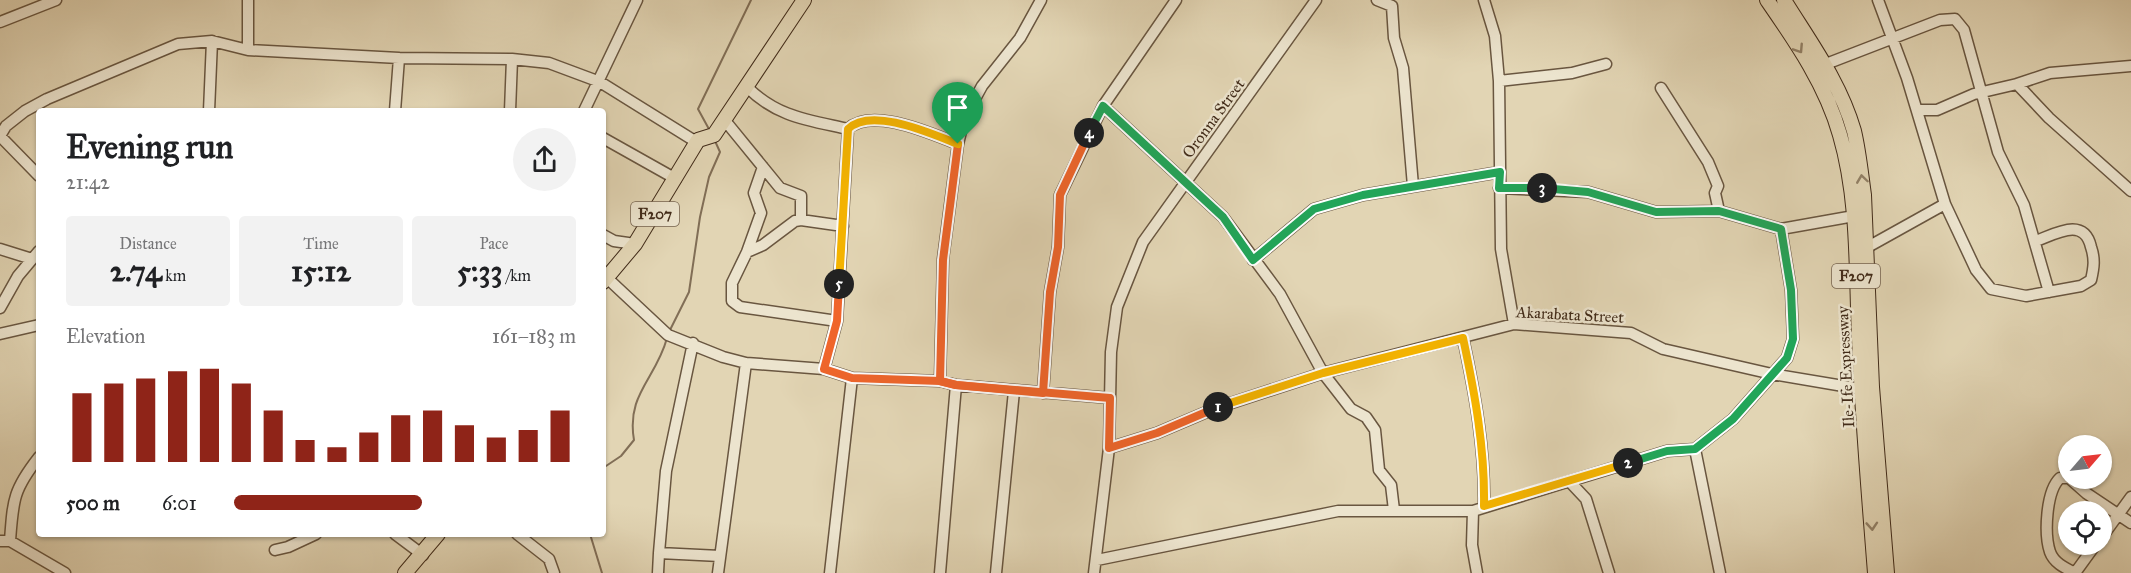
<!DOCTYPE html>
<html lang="en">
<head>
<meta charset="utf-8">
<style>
  body { margin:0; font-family:"IM FELL Great Primer",serif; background:#f2f2f2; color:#202124; height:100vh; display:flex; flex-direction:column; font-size:22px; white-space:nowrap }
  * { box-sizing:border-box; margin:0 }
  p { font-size:20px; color:#757577 }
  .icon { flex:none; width:33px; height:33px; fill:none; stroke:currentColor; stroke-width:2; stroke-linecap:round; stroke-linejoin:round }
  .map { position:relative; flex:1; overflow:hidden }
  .drawer { position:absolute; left:36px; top:108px; width:570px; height:429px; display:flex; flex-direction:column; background:#fff; border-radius:6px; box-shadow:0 2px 4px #0004 }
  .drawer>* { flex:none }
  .needle { width:39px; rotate:62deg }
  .tools { position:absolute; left:2058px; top:435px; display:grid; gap:12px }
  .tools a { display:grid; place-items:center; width:54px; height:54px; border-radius:50%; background:#fff; box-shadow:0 2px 4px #0004; font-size:30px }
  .pin { position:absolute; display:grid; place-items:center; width:51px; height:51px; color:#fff; margin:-62px -26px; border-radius:50% 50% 50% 0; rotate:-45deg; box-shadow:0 0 6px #0007 }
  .pin .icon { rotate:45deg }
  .km { position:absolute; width:30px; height:30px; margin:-15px; border-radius:50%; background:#222; color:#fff; font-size:16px; line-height:30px; text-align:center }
  .round { display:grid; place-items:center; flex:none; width:63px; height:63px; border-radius:32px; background:#f2f2f2 }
  .summary { display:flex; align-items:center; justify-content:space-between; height:102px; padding:0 30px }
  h1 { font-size:33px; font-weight:800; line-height:45px }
  .stats { display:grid; grid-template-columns:repeat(3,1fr); gap:9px; height:102px; padding:6px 30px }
  .stats div { display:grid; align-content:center; border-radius:6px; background:#f2f2f2; text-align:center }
  .stats b { font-size:30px; font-weight:800 }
  .stats small { font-size:16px; font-weight:400 }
  .stats p { font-size:16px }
  .chart { height:168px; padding:12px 30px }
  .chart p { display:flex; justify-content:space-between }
  .chart svg { width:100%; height:108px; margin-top:6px; stroke:#8f2418; stroke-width:6 }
  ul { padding:0 30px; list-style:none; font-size:20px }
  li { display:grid; grid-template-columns:96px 72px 1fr; align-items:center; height:45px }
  li i { height:15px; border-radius:8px; background:#8f2418 }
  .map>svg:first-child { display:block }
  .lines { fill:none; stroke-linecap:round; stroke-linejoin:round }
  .stream { stroke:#816e56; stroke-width:2 }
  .minor-casing { stroke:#695640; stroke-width:13 }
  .major-casing { stroke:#412b19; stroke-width:16 }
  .minor { stroke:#ece4ce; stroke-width:10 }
  .major { stroke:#e2d5b4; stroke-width:14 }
  .oneway { stroke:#928066 }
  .split-1-casing { stroke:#fff; stroke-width:12 }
  .split-2-casing { stroke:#fff; stroke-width:12 }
  .split-3-casing { stroke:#fff; stroke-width:12 }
  .split-4-casing { stroke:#fff; stroke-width:12 }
  .split-5-casing { stroke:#fff; stroke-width:12 }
  .split-6-casing { stroke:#fff; stroke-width:12 }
  .split-1 { stroke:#f0652b; stroke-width:8 }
  .split-2 { stroke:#f5b400; stroke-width:8 }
  .split-3 { stroke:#22a559; stroke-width:8 }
  .split-4 { stroke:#22a559; stroke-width:8 }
  .split-5 { stroke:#f0652b; stroke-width:8 }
  .split-6 { stroke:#f5b400; stroke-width:8 }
  .labels { text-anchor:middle; stroke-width:5; stroke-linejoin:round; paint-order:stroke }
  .shield { fill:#ece4ce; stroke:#74624f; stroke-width:1.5 }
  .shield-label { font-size:15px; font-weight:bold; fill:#412b19 }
  .street-label { font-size:16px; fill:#412b19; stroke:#ece4ce }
</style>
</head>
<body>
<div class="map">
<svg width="2131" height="573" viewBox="0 0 2131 573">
  <rect width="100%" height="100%" fill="#e2d5b4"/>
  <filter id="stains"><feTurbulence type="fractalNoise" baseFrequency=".00333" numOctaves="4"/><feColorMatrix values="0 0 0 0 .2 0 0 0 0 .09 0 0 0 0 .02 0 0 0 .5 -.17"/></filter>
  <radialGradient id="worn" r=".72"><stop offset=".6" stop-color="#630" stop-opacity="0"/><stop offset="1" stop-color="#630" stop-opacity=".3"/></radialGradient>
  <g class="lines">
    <path class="stream" d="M710 131 698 109 751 0
      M670 330 689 292 700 217 709 177 720 152 715 141
      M603 468 621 456 634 440C626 394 656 379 667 338
      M590 534 602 573"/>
    <g class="minor-casing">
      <path id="minor" d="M248 0V50
        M1377 0 1392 6 1394 38 1403 68 1413 186
        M1484 0 1495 36 1499 81 1501 249 1514 324
        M1878 0 1907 78 1945 204 1976 270 1991 289 2026 296 2081 286 2091 280C2094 267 2095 259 2091 247 2084 217 2057 233 2036 241
        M0 22 56 0
        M1826 64 1940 20 1955 19 1964 30 1998 152 2024 205 2049 292
        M1499 81 1572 73 1606 64
        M2017 84 2050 73 2131 66
        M747 87C777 117 808 120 848 129
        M1661 88 1708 162 1718 186 1715 193 1719 211
        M1103 106 1223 217 1280 294 1323 373 1351 409 1366 417 1375 430 1379 470 1391 485 1394 510
        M1918 110H1937L1974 94 2017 84 2049 118 2131 191
        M209 111 212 41
        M395 111 399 58
        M510 111 512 59
        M584 111 637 0
        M721 123H727L780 188 801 196V220L843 226
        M0 136 6 126 25 111 47 99 178 44 212 41 248 50 399 58 512 59 549 63 600 82 698 143
        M0 136 39 176
        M603 138 676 179
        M763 167 754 193 761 213 747 252 732 283V301L740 307 837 321
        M1499 188 1588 192 1656 212 1719 211 1781 229 1854 216
        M603 235 614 241 635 244
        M1866 248 1945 204
        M0 249 32 259
        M747 252 763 245 795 221 801 220
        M1253 260 1314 209 1363 195 1500 172
        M606 277 668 335 723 357 746 363 824 369 852 378 940 381 956 385 1110 398
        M0 308 18 276 39 251
        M0 334 39 325
        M1463 338C1475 394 1485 449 1484 506
        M693 343 666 471 659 553 720 556
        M824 369 837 321 848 129C871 106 932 134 958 144
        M940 381 943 259 958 144 964 119 982 86 1020 38 1041 0
        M1043 393 1050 292 1058 247 1060 195 1103 106 1176 0
        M1109 448 1157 433 1216 408 1323 373 1514 324 1631 333 1663 349 1772 374 1861 389
        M1695 449 1720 573
        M2068 478H2060C2046 491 2044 534 2050 552 2054 563 2065 568 2075 573
        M2069 478 2086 493 2131 523
        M1570 482 1586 499 1609 573
        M1473 511 1472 545 1477 573
        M395 534 423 555
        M517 534 549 559 554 573
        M2102 537 2131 497
        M0 541H10L65 573
        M10 541C13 500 13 490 39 457
        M275 550 288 547 316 534
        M1097 560 1338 511H1473L1667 451 1695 449 1733 419 1787 358 1793 339 1791 290 1781 229
        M658 573 659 553
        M718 573 746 363
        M830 573 852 378
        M940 573 956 385
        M996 573 1014 391
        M1094 573 1109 448 1111 352 1117 307 1143 242 1316 0
        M2075 573 2096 544"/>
    </g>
    <g class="major-casing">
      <path id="major" d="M1767 0C1796 42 1826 85 1840 135 1859 200 1856 271 1859 338 1862 416 1869 495 1875 573
        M1784 0C1810 42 1840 82 1854 131 1859 152 1861 174 1864 195L1872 387 1887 573
        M603 282 635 244 698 140 714 135 804 0
        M405 573 438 534"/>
    </g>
    <use href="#minor" class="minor"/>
    <use href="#major" class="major"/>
  </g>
  <defs><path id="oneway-chevron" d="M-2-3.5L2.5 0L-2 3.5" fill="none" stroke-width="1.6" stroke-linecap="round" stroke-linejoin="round" transform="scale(1.5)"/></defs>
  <g class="oneway">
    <use href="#oneway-chevron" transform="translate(1799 49) rotate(57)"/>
    <use href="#oneway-chevron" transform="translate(1862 179) rotate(-98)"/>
    <use href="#oneway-chevron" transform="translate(1872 526) rotate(86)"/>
  </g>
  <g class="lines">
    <g class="split-1-casing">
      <path id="split-1" d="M958 144 943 260 940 381 956 385 1110 398 1109 448 1157 433 1218 407"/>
    </g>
    <g class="split-2-casing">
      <path id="split-2" d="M1218 407 1323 373 1463 338C1475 394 1485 449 1484 506L1628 463"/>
    </g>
    <g class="split-3-casing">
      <path id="split-3" d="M1542 188 1588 192 1656 212 1719 211 1781 229 1791 290 1793 339 1787 358 1733 419 1695 449 1667 451 1628 463"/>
    </g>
    <g class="split-4-casing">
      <path id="split-4" d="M1089 133 1103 106 1223 217 1253 260 1314 209 1363 195 1500 172 1499 188H1542"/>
    </g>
    <g class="split-5-casing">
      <path id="split-5" d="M839 284 837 321 824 369 852 378 940 381 956 385 1043 393 1050 292 1058 247 1060 195 1089 133"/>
    </g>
    <g class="split-6-casing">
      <path id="split-6" d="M839 284 848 129C871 106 932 134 958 144"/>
    </g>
    <use href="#split-1" class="split-1"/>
    <use href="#split-2" class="split-2"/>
    <use href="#split-3" class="split-3"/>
    <use href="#split-4" class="split-4"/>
    <use href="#split-5" class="split-5"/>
    <use href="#split-6" class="split-6"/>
  </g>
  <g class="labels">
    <g class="shield">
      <rect x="631" y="202" width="48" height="24" rx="4.5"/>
      <rect x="1832" y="264" width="48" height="24" rx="4.5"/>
    </g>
    <g class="shield-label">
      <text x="655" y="219">F207</text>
      <text x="1856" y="281">F207</text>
    </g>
    <g class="street-label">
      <text transform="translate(1213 118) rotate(-54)" y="6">Oronna Street</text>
      <text transform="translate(1570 314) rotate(3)" y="6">Akarabata Street</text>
      <text transform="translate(1845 367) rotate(-93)" y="6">Ile-Ife Expressway</text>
    </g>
  </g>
  <rect width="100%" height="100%" filter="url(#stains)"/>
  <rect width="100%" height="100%" fill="url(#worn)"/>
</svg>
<div class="tools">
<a><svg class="needle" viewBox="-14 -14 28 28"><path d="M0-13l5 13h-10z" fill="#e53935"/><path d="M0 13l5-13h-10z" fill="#757577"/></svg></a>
<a><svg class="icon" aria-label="locate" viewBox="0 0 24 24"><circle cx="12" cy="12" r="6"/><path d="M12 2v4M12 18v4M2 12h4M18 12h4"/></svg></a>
</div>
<div class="pin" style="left:958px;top:144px;background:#1e9e55"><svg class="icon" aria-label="arrive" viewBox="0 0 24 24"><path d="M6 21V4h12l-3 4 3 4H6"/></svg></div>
<b class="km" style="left:1218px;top:407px">1</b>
<b class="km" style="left:1628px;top:463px">2</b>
<b class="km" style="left:1542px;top:188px">3</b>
<b class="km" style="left:1089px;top:133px">4</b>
<b class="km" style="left:839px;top:284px">5</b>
<section class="drawer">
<div class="summary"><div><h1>Evening run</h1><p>21:42</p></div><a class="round"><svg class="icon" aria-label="share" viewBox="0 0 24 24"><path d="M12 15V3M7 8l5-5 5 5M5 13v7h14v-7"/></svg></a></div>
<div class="stats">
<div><p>Distance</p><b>2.74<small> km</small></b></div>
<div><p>Time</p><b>15:12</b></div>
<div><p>Pace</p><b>5:33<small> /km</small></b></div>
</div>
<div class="chart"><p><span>Elevation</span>161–183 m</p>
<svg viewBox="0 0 160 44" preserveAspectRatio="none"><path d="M5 44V16M15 44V12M25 44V10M35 44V7M45 44V6M55 44V12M65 44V23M75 44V35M85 44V38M95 44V32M105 44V25M115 44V23M125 44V29M135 44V34M145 44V31M155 44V23"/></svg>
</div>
<ul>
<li><b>500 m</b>6:01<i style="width:55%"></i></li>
</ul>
</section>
</div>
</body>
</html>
